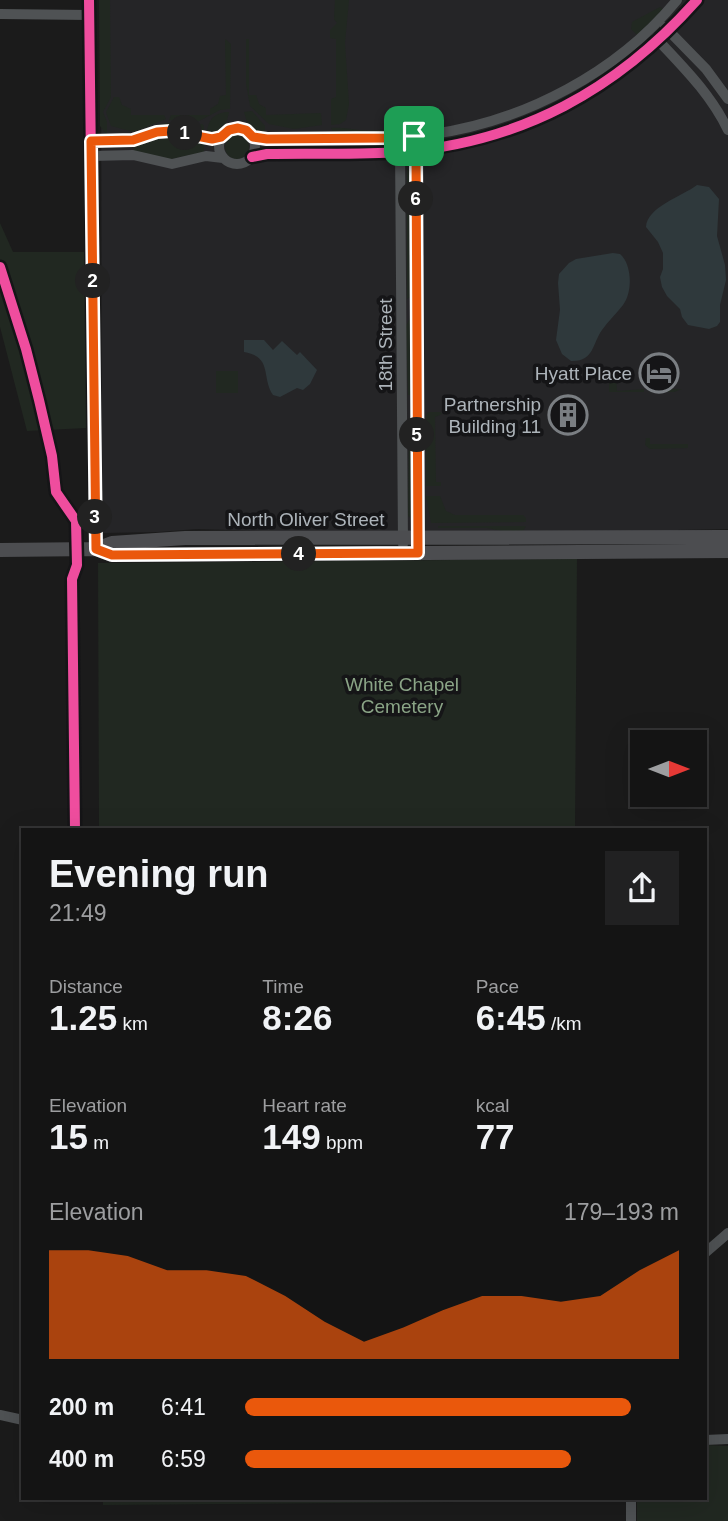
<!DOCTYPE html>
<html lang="en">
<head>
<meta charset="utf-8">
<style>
  body { margin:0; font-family:Helvetica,sans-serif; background:#212122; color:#f1f3f6; height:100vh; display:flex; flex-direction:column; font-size:26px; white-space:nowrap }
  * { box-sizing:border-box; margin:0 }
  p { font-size:23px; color:#9d9ea0 }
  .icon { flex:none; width:38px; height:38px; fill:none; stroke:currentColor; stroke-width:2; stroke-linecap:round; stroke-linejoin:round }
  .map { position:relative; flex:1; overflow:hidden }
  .panel { position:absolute; left:21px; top:828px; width:686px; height:672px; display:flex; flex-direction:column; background:#141414; border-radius:0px; box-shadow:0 7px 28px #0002,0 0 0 2px #333334 }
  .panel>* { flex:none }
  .needle { width:46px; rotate:90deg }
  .controls { position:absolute; left:630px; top:730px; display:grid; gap:14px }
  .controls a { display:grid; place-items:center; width:77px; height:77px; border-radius:0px; background:#141414; box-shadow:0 7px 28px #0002,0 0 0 2px #333334; font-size:35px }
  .pin { position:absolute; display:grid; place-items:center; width:60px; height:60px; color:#fff; margin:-30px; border-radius:14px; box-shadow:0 4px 10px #0006 }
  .km { position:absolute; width:35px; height:35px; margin:-18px; border-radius:50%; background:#222; color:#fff; font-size:19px; line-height:35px; text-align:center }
  .round { display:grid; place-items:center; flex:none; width:74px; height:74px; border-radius:0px; background:#212122 }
  .headline { display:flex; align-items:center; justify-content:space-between; height:119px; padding:0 28px }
  h1 { font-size:38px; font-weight:700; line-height:52px }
  .stats { display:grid; grid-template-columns:repeat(3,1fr); gap:10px; height:119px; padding:7px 28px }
  .stats div { display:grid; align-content:center }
  .stats b { font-size:35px; font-weight:700 }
  .stats small { font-size:19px; font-weight:400 }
  .stats p { font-size:19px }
  .chart { height:196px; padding:14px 28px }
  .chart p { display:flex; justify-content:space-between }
  .chart svg { width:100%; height:126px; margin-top:7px; fill:#ea580c; opacity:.7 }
  ul { padding:0 28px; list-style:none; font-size:23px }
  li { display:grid; grid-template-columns:112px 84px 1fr; align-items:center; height:52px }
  li i { height:18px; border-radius:9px; background:#ea580c }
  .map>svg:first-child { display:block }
  .built { fill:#252527 }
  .green { fill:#212821 }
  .water { fill:#2f393c }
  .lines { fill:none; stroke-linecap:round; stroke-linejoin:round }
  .minor { stroke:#4f5254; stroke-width:10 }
  .major { stroke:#4c4d50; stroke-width:14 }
  .cycleway-casing { stroke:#151517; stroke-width:15 }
  .cycleway { stroke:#ef4d9e; stroke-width:10 }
  .route-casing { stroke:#fff; stroke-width:14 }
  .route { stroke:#ea580c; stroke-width:9 }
  .labels { text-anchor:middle; stroke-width:7; stroke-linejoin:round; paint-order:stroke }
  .street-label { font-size:19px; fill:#adb4ba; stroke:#151517 }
  .poi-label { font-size:19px; fill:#adb4ba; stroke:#151517; text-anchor:end }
  .park-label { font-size:19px; fill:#8aa486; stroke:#151517 }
</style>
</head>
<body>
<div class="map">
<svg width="728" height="1521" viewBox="0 0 728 1521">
  <rect width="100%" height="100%" fill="#1b1b1b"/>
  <path class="built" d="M101 0H728V529L678 530 659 533 294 532 197 529 158 532 102 533Z"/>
  <path class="green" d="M99 0H110L111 97 103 112 107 122V135L100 126Z
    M335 0H349L345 43 349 104 346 120 340 124 331 125V99L336 97V39L330 38V30L337 23 334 19Z
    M660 7 663 9 637 35 631 29 632 22Z
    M225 39 231 44 230 109 220 110 197 122 169 120 171 115H210V109L218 104 220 96 226 95Z
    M246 39H249V95H256L259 104 266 108V115L321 113 322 125 294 129 269 124 250 106 246 84Z
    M114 97H119L122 105 131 109V115H164L166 119 134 132 111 126 106 112Z
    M252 111 265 126V135C251 132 248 126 244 112Z
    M229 112C226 128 221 131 207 135 207 121 214 112 229 112Z
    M168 123 194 126 202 124 204 126V134L174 127 148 131 156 125Z
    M331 128C349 126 365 134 383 129L384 132 335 135Z
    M171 135 204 142V152L166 160 134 152V144Z
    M225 147a12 12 0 1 1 24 0a12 12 0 1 1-24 0Z
    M407 169 411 170 412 296 407 299Z
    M0 223 13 252H84L86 428 27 431 0 327Z
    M410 318 413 324V392L411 395H408L406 326Z
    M216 371H238V393H216Z
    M609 378H616L617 391 644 389V392H662L663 389H682L674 392H609Z
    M429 412H440L442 414 435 417 436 482H441V486H426V414Z
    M409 418H412L411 518 408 516Z
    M646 438H650V444H688V448L650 449 645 445Z
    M426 496H440L446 511 455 515H523L526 518V522L431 523Z
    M438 526H526L523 531 508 532 487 528H438Z
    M577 559 575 829H99L98 563Z
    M705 1445 728 1446V1521H637V1498H705Z
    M103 1498H572V1501L103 1505Z"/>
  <path class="water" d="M697 185 709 187 719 199 717 236 725 265 726 280 720 305V322L717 326 709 329 688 325 682 317 680 309 667 296 662 287 660 277 663 269V253L658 242 646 227C647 207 681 197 697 185Z
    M613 253 620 254C632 264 633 292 623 305 617 313 608 321 602 330 592 344 594 362 571 361L562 354 556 340 560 310 558 283 559 274 569 263 576 259Z
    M244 340H264L273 350 282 341 297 355 300 352 317 370 310 384 303 390 297 388 280 397 273 395C261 377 273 357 244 352Z"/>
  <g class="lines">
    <path class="minor" d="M89 0 96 549
      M0 14 89 15
      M665 27 706 69 728 99
      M656 38C683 67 710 93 728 130
      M219 146a18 18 0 1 1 36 0a18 18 0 1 1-36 0Z
      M253 137 267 139C322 139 379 142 433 134 525 121 618 72 677 0
      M91 140H133L157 133 171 131 200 138 221 137
      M415 143 418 543
      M400 147 403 544
      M92 156 133 155 172 164 206 156 223 158
      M252 157 267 154C312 153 357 155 401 152 522 142 617 90 697 0
      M705 1253 728 1233
      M0 1415 23 1420
      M705 1440 728 1439
      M631 1498V1521"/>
    <path class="major" d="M96 549 112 555 728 551
      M0 550 96 549 112 543 185 538 728 537"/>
    <g class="cycleway-casing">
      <path id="cycleway" d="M89 0 95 489
        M252 157 267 154C312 153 357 155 401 152 522 142 617 90 697 0
        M0 267 26 349 39 400 52 456 56 492 76 521 77 565 72 579 75 830"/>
    </g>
    <use href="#cycleway" class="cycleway"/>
  </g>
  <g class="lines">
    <g class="route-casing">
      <path id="route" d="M238 128 246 130 253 137 267 139 386 138 414 136 416 150 418 553 112 555 96 549 91 141 133 140 157 132 171 131 212 139 221 137 229 130Z"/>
    </g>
    <use href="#route" class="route"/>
  </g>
  <defs>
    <g id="hotel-ring" transform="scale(2.0125)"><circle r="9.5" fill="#151517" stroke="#7a7e82" stroke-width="1.5"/><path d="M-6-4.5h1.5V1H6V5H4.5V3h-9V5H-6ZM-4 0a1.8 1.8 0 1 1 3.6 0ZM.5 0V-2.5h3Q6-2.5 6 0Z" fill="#7a7e82"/></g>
    <g id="building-ring" transform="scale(2.0125)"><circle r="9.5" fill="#151517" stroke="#7a7e82" stroke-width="1.5"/><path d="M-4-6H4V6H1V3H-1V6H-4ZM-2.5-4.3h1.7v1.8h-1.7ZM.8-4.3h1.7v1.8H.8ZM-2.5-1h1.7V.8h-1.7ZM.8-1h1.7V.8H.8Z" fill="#7a7e82"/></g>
  </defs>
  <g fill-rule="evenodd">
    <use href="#hotel-ring" x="659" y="373"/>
    <use href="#building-ring" x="568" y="415"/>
  </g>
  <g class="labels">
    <g class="street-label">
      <text transform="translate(385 345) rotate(-90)" y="7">18th Street</text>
      <text x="306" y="526">North Oliver Street</text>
    </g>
    <g class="poi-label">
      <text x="632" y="380">Hyatt Place</text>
      <text x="541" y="411">Partnership<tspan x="541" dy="22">Building 11</tspan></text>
    </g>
    <g class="park-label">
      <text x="402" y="691">White Chapel<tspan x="402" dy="22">Cemetery</tspan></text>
    </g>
  </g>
</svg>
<div class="controls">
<a><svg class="needle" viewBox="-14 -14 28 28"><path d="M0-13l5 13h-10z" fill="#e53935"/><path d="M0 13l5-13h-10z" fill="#9d9ea0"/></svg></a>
</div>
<div class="pin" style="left:414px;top:136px;background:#1e9e55"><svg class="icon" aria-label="arrive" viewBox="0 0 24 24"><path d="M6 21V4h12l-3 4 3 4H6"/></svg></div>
<b class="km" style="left:185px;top:133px">1</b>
<b class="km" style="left:93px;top:281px">2</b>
<b class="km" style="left:95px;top:517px">3</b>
<b class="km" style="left:299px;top:554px">4</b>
<b class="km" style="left:417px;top:435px">5</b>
<b class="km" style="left:416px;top:199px">6</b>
<section class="panel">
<div class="headline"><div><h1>Evening run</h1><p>21:49</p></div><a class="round"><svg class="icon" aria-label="share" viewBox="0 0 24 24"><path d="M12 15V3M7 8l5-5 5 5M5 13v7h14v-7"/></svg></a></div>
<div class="stats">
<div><p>Distance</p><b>1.25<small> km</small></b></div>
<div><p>Time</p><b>8:26</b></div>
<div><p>Pace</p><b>6:45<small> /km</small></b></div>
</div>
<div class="stats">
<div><p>Elevation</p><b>15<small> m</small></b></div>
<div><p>Heart rate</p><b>149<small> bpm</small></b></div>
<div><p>kcal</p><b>77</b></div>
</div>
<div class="chart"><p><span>Elevation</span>179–193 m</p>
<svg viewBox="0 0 160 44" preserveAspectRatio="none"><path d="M0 44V6L10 6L20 8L30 13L40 13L50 15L60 22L70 31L80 38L90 33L100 27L110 22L120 22L130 24L140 22L150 13L160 6V44z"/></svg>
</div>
<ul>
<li><b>200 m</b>6:41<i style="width:89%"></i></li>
<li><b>400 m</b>6:59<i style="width:75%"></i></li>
</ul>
</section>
</div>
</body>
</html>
